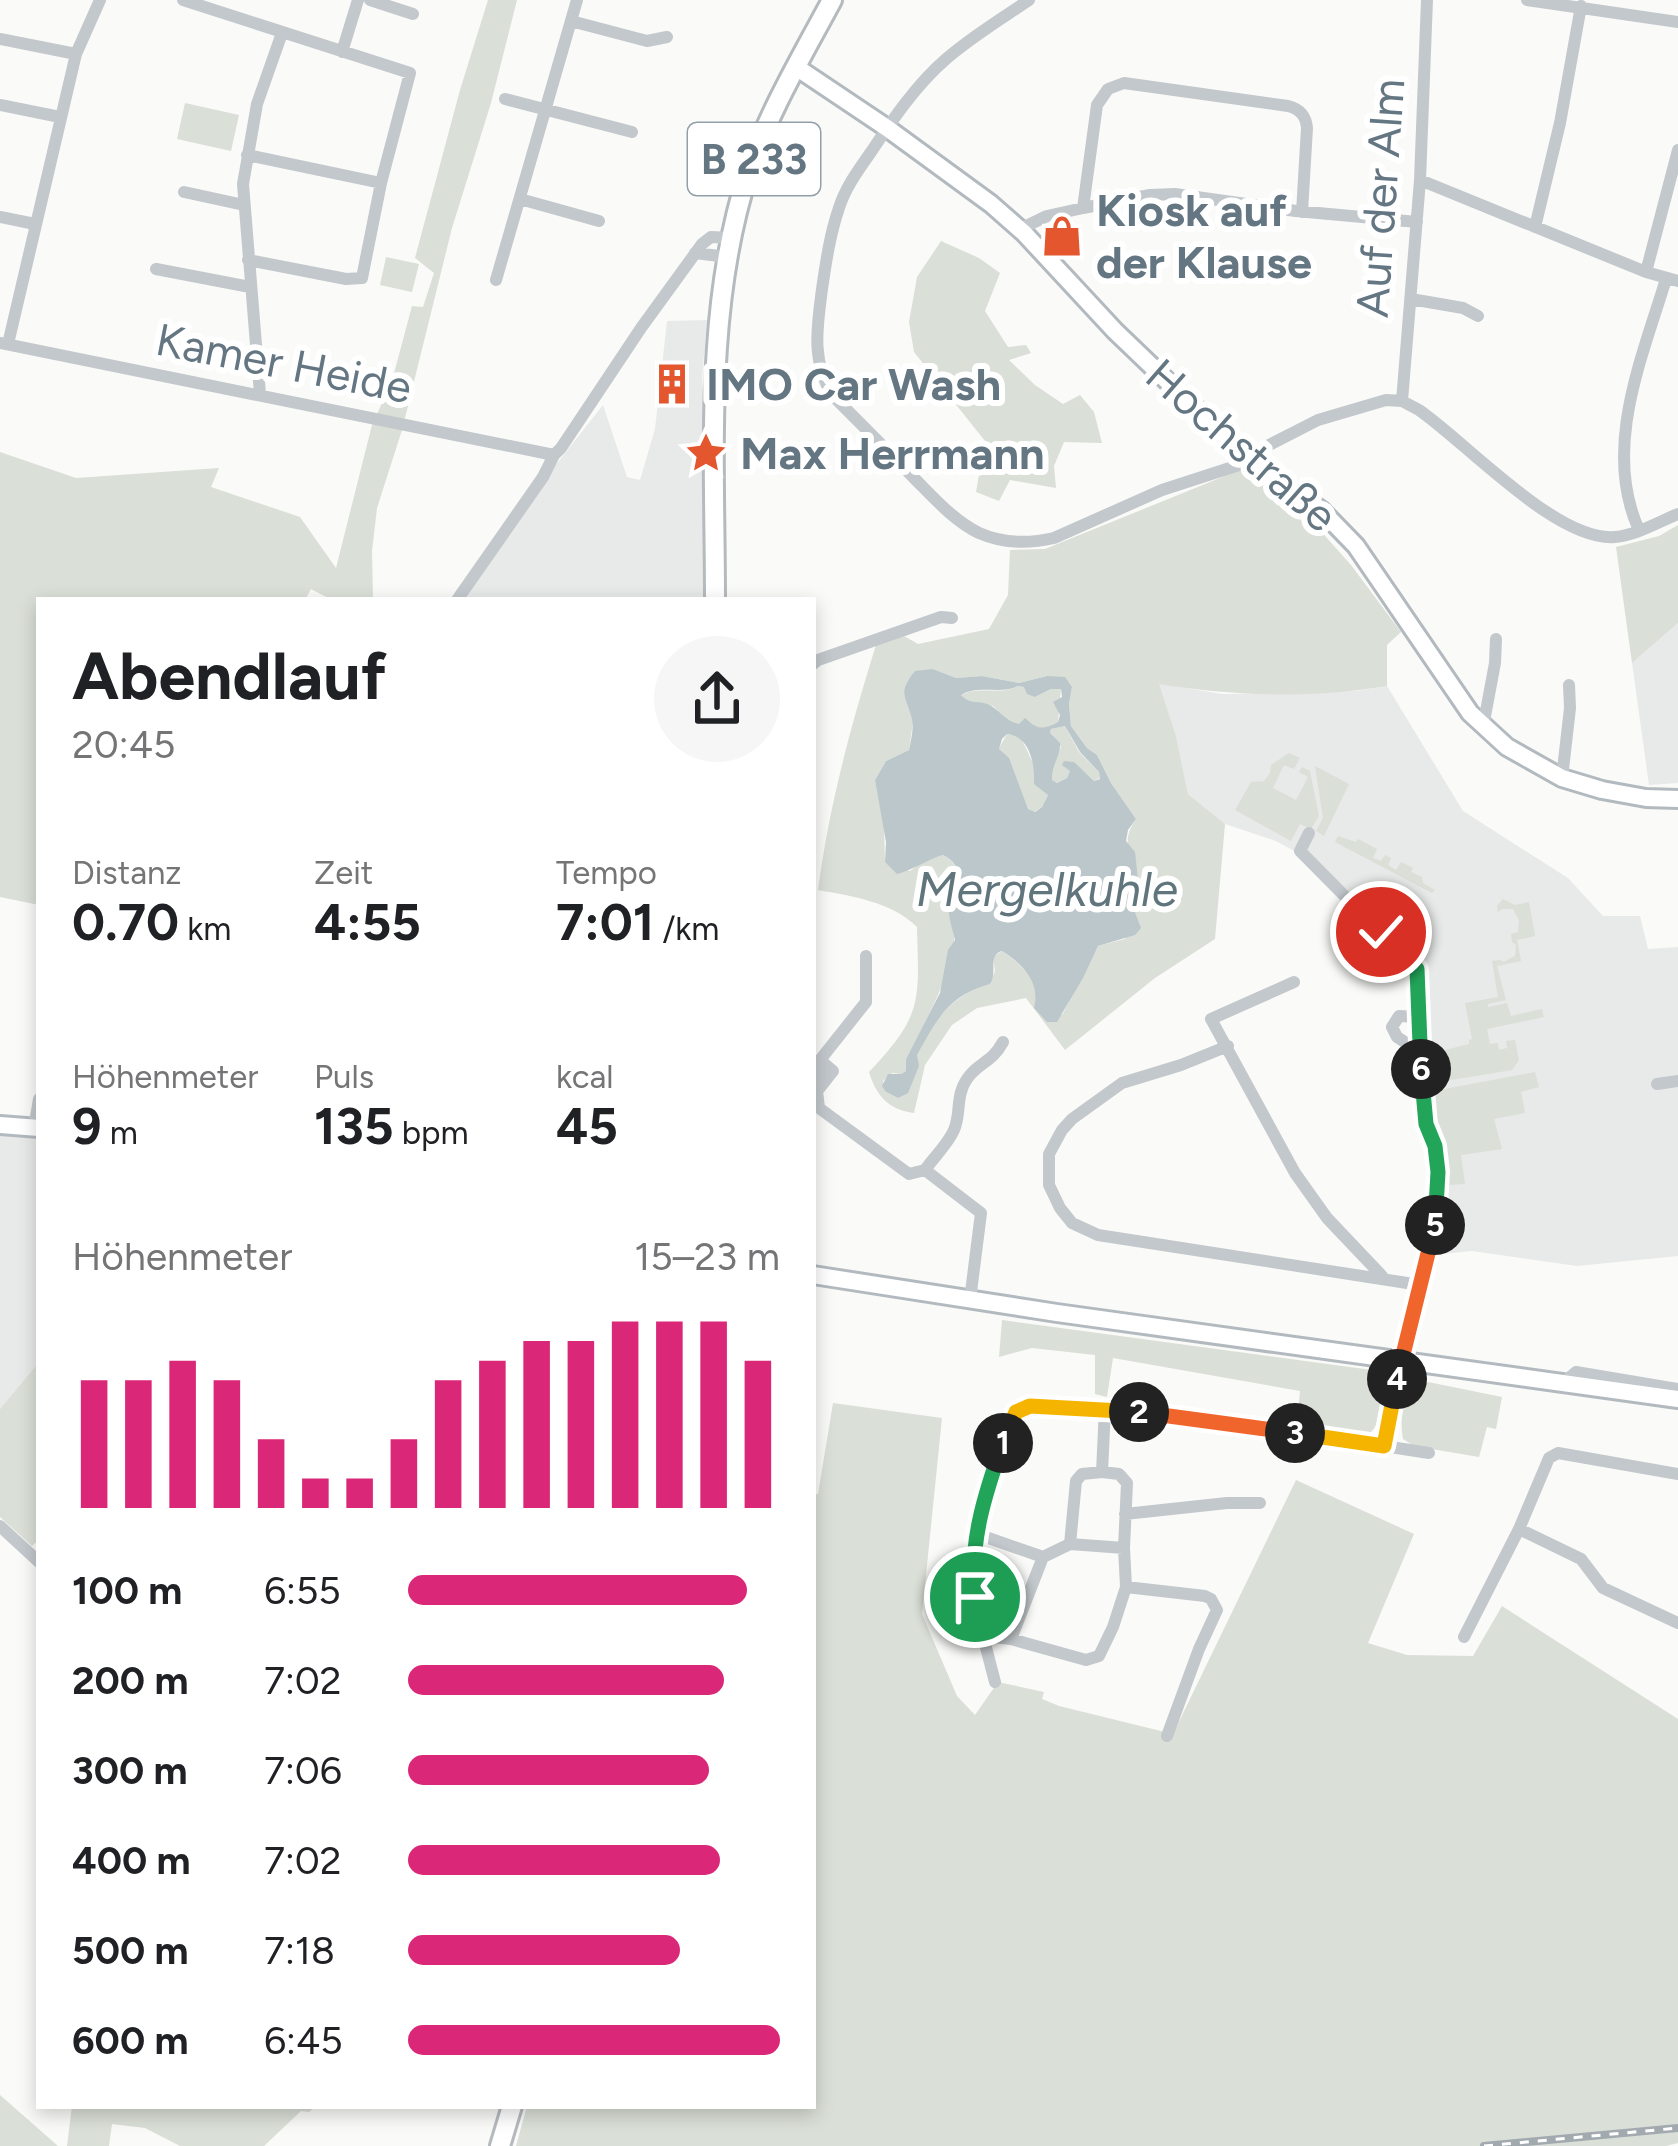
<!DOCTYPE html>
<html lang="de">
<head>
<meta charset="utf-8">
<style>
  body { margin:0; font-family:Figtree,sans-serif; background:#f6f6f6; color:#202124; height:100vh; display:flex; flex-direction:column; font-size:45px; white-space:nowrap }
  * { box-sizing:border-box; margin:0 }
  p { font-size:39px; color:#757577 }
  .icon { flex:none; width:66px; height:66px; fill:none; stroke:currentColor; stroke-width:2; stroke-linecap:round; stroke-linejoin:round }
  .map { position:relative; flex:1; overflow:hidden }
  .sheet { position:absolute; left:36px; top:597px; width:780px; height:1512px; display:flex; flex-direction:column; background:#fff; border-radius:0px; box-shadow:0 6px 18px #0003 }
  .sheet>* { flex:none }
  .pin { position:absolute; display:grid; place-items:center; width:102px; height:102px; color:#fff; margin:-51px; border:6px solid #fff; border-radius:50%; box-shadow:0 3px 12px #0007 }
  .km { position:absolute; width:60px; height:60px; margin:-30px; border-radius:50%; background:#222; color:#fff; font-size:33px; line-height:60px; text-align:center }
  .round { display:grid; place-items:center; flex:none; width:126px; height:126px; border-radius:63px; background:#f6f6f6 }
  .overview { display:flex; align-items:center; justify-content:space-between; height:204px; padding:0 36px }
  h1 { font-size:66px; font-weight:700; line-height:90px }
  .metrics { display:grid; grid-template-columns:repeat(3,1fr); gap:18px; height:204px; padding:12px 36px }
  .metrics div { display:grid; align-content:center }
  .metrics b { font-size:51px; font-weight:700 }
  .metrics small { font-size:33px; font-weight:400 }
  .metrics p { font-size:33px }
  .chart { height:336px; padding:24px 36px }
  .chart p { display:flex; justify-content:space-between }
  .chart svg { width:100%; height:216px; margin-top:12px; stroke:#db2777; stroke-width:6 }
  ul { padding:0 36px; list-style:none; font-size:39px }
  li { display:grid; grid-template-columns:192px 144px 1fr; align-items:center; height:90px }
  li i { height:30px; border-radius:15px; background:#db2777 }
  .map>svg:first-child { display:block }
  .built { fill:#e8e9e9 }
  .green { fill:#dadfd7; fill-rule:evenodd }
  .water { fill:#bbc7cb; fill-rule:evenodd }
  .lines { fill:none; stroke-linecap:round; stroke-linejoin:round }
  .secondary-casing { stroke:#b3babf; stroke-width:22 }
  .primary-casing { stroke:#b5babe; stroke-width:24 }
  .street { stroke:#c3c8cc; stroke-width:12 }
  .secondary { stroke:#fff; stroke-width:16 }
  .primary { stroke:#fff; stroke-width:18 }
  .rail-casing { stroke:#a2aab0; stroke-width:8 }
  .rail { stroke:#fff; stroke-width:3; stroke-dasharray:9; stroke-linecap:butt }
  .split-1-casing { stroke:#fff; stroke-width:24 }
  .split-2-casing { stroke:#fff; stroke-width:24 }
  .split-3-casing { stroke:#fff; stroke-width:24 }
  .split-4-casing { stroke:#fff; stroke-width:24 }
  .split-5-casing { stroke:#fff; stroke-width:24 }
  .split-6-casing { stroke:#fff; stroke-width:24 }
  .split-7-casing { stroke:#fff; stroke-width:24 }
  .split-1 { stroke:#22a559; stroke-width:15 }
  .split-2 { stroke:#f5b400; stroke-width:15 }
  .split-3 { stroke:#f0652b; stroke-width:15 }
  .split-4 { stroke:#f5b400; stroke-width:15 }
  .split-5 { stroke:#f0652b; stroke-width:15 }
  .split-6 { stroke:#22a559; stroke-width:15 }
  .split-7 { stroke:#22a559; stroke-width:15 }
  .labels { text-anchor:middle; stroke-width:12; stroke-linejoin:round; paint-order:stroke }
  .shield { fill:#fff; stroke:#939fa8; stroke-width:3 }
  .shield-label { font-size:42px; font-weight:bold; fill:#657683 }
  .street-label { font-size:45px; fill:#657683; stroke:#fff }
  .poi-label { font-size:45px; font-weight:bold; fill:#657683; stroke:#fff; text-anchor:start }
  .water-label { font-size:48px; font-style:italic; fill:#60757c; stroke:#fff }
</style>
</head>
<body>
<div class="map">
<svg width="1678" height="2146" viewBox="0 0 1678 2146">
  <rect width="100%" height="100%" fill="#fafaf8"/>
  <path class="built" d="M707 320 702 378 707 431 706 600H463L554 467 603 405 627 477 640 480 655 429 667 321Z
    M1678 623V783L1649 785 1632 663Z
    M1158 683 1222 694 1357 691 1387 686 1463 811 1568 878 1603 916H1640L1648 949 1678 947V1256L1577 1266 1472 1251 1432 1255 1440 1159 1424 973 1367 907 1316 863 1276 841 1225 824 1188 794 1176 736Z
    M0 1117 39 1120V1362L0 1409Z"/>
  <path class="green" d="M488 0H517L491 103 452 228 402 430 377 508 372 551 373 600H332L311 589 305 600H39V905L0 897V452L76 478 219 468 211 487 300 517 336 568 372 425 392 381 412 306 423 307 434 273 415 258 460 90Z
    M185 103 239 115 231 151 177 139Z
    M941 241 979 258 1000 273 985 311 1008 347 1026 345 1031 353 1009 360 1035 385 1063 404 1080 395 1094 412 1102 443 1064 442 1054 466 1056 488 1010 480 999 501 976 492 985 441 914 352 909 322 917 277Z
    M386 257 419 264 412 292 380 285Z
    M1247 467 1310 519 1351 565 1401 632 1387 645V686C1312 699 1233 696 1159 684L1176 736 1188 794 1225 824 1215 939 1155 978 1065 1050 1026 998 977 1008 952 1025 925 1065 914 1113C888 1110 876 1095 869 1072 923 1015 919 1002 917 927 892 902 852 896 818 890 830 802 850 729 876 645L904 636 918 644 989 629 1008 595 1010 550 1045 549ZM933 669 956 678 982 676 1019 683 1047 676 1072 687 1069 704 1071 726 1087 748 1097 755 1111 783 1136 819C1115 849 1140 862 1138 892 1138 907 1129 924 1125 939L1098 946 1062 1015C1044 992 1026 967 1002 951L993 957 995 971 990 984C935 999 918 1050 898 1098L886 1092 883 1081 892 1073 901 1074 906 1071V1059C924 1025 949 980 954 942 955 933 950 924 950 914 949 891 969 868 943 855L923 861 910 871 885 862 884 825 875 780 886 761 909 750 913 722Z
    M1678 525V623L1632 663 1616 547 1659 536Z
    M1018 686 1025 687 1035 697 1051 689 1061 688 1058 722 1043 729 1010 723 993 706 968 702 961 695C979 685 1000 696 1018 686Z
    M1065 726 1079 752 1099 772 1100 778 1094 781 1082 770 1070 771 1067 778 1057 783 1052 780 1051 767 1061 747 1050 733 1051 729Z
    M1007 734C1010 735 1014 734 1018 735 1024 739 1041 784 1048 795L1042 807 1034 812 1028 809 999 748Z
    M1289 753 1300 758 1294 769 1284 765 1273 788 1296 800 1308 777 1299 772 1302 767 1310 771 1319 816 1311 829 1300 824 1291 841 1235 810 1251 782 1264 781 1270 773 1271 765Z
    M1315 766 1349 784 1324 836 1316 831 1323 818Z
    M1338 836 1356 842 1358 839 1377 849 1373 858 1381 861 1385 855 1391 858 1388 865 1396 870 1401 862 1413 868 1411 872 1422 877 1423 883 1435 890 1432 893 1335 842Z
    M1503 899 1515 905 1529 902 1535 936 1517 940 1521 961 1497 966 1506 1000 1488 1004V1007L1507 1003 1511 1016 1542 1009 1544 1017 1487 1029 1490 1044 1498 1043 1499 1050 1507 1048 1506 1041 1515 1040 1519 1060 1512 1070 1433 1083 1431 1058 1445 1050 1469 1044V1040L1472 1039 1465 1003 1498 997 1492 961 1500 960 1504 962 1515 956 1516 945 1512 942 1511 934 1518 932 1519 920 1513 909H1502L1498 912 1497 906Z
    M1535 1072 1539 1087 1521 1092 1525 1113 1494 1119 1502 1149 1461 1155 1465 1184 1448 1185 1449 1170 1439 1146 1434 1091Z
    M1002 1320 1372 1370C1385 1389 1386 1420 1368 1435L1297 1426 1300 1391 1113 1358 1107 1397 1095 1394V1355L1032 1348 999 1357Z
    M39 1362V1539L32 1546 0 1517V1409Z
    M1428 1382 1502 1397 1496 1429 1487 1427 1479 1457 1414 1446 1403 1439C1400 1421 1401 1400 1412 1385Z
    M833 1403 942 1418 922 1614 957 1696 975 1715 998 1682 1044 1692 1042 1699 1059 1706 1173 1734 1296 1480 1414 1534 1368 1643 1407 1655 1473 1656 1502 1606 1678 1719V2143L1666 2146H516L527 2106H813V1494H818Z
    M0 2095 58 2146H0Z
    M72 2106H316L309 2112 301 2111 264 2146H180L145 2128 112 2124 109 2146H67Z"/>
  <path class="water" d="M933 669 956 678 982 676 1019 683 1047 676 1065 677 1072 687 1069 704 1071 726 1087 748 1097 755 1111 783 1136 819 1128 830 1126 841 1135 852 1139 889 1134 910 1141 928 1135 935 1098 946 1083 978 1057 1022H1047L1034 1008C1041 982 1022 964 1002 951 987 955 998 973 990 984 948 996 937 1019 917 1055L919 1066 908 1093 898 1098 886 1092 882 1086 888 1074H901L906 1071V1059L940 993 948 950 955 940C953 931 948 917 949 909 952 887 969 868 943 855 926 860 913 870 897 874L885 862 886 842 875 780 886 761 909 750C911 740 914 729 912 719 906 695 897 694 915 671ZM1018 686 1024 687 1027 694 1035 697 1051 689H1061L1062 697 1053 702 1060 715 1058 722C1042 730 1038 730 1025 718L1019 724C1004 721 1000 709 987 704 975 700 971 705 961 695 978 684 1001 695 1018 686ZM1065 726 1080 752 1099 772 1100 779 1094 781 1074 762 1064 761 1062 765 1070 771 1067 778 1057 783 1052 780C1051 765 1061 756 1060 743L1050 733 1051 729ZM1007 734C1030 736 1035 764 1034 784L1048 795 1042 807 1035 812 1028 809 1009 758 999 749 1002 739Z"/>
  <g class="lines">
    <g class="secondary-casing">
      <path id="secondary" d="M796 67 887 128 991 204 1024 233 1115 331 1213 425 1259 465 1322 511 1356 546 1470 713 1507 747 1562 778 1602 790 1646 798 1678 799
        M0 1125 39 1128
        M813 1275 1057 1313 1678 1399"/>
    </g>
    <g class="primary-casing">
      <path id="primary" d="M715 600C715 459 704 309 748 173 768 113 802 56 832 0
        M500 2146 512 2106"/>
    </g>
    <path class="street" d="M183 0 410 73 381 183 362 278 346 279 248 260
      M370 0 413 14
      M1029 0C1001 19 971 37 946 59 916 85 893 119 871 152 859 169 845 188 839 208 830 234 826 262 822 289 817 327 811 362 833 396 860 423 887 450 914 478 933 497 954 521 979 533 1004 544 1028 544 1054 538L1162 490 1239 465 1259 450 1318 420 1386 400 1402 401 1419 410C1468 444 1557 542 1615 537 1637 535 1658 522 1678 514
      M1527 0 1678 22
      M571 21 647 41 667 37
      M0 39 76 54
      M342 52 358 0
      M505 99 632 132
      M0 105 60 117
      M247 155 381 183
      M1420 180 1646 272 1678 281
      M184 192 244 205
      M520 199 599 221
      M1083 208 1097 105 1108 89 1124 83 1288 106C1300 109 1306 116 1307 128L1302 212
      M0 217 35 224
      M1535 227 1560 123 1581 6
      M1020 229 1047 216 1083 208 1150 195 1175 194 1296 211 1417 222
      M695 253 727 257
      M156 269 250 287
      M1646 272 1678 150
      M496 280 577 0
      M1411 299 1463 308 1478 316
      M0 343 554 455
      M8 344 76 54 100 0
      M260 394 243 184 257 104 282 33
      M1402 401 1420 180 1427 0
      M1639 530C1602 449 1642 358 1666 279
      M457 600 543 477 554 455 561 448 641 328 702 244 711 237 731 238
      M813 664 818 660 941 617 952 618
      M1483 727 1495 663 1496 639
      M1562 778 1570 708 1569 685
      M866 956V1002L820 1060 817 1091 819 1108 909 1174 925 1170 981 1213 970 1300
      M1294 982 1211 1019 1295 1173 1327 1218 1382 1276
      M1419 1017 1399 1016 1392 1027 1397 1037 1420 1052
      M1228 1046 1181 1065 1122 1083 1072 1119 1062 1130 1049 1154V1185L1060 1208 1072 1223 1098 1235 1420 1285
      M1657 1084 1678 1081
      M818 1090 833 1071 820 1060
      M34 1128 39 1099
      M925 1170C934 1157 948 1144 954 1130 962 1112 954 1094 970 1075 982 1061 992 1062 1003 1042
      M1563 1383 1576 1372 1678 1389
      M1105 1408 1102 1472 1119 1474 1127 1483 1124 1548 1126 1587 1113 1627 1099 1656 1086 1660 1011 1639 983 1636C963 1550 983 1498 1012 1419L1022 1408 1030 1406C1060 1408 1089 1408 1119 1409L1384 1446 1400 1361 1433 1237 1437 1196V1160L1427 1124 1420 1052 1417 969 1300 851 1309 833
      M1384 1446 1429 1453
      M1125 1514 1227 1503H1260
      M0 1526 39 1562
      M1519 1529 1581 1559 1603 1588 1678 1623
      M977 1534 1043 1557 1070 1544 1124 1548
      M1070 1544 1076 1481 1082 1474 1102 1472
      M1126 1587 1205 1596 1211 1599 1217 1610 1199 1649 1167 1736
      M983 1636 995 1682
      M1464 1637 1519 1529 1549 1458 1558 1453 1678 1474
      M1011 1639 1043 1557"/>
    <use href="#secondary" class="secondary"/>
    <use href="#primary" class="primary"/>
    <g class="rail-casing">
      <path id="rail" d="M1484 2146 1678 2128"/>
    </g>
    <use href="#rail" class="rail"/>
  </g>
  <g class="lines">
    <g class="split-1-casing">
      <path id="split-1" d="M975 1597C969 1543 985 1493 1003 1443"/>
    </g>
    <g class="split-2-casing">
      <path id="split-2" d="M1003 1443 1016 1412 1030 1406 1139 1412"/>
    </g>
    <g class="split-3-casing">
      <path id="split-3" d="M1139 1412 1295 1433"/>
    </g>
    <g class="split-4-casing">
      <path id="split-4" d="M1295 1433 1384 1446 1397 1379"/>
    </g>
    <g class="split-5-casing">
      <path id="split-5" d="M1397 1379 1435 1225"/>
    </g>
    <g class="split-6-casing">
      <path id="split-6" d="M1421 1069 1426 1124 1435 1146 1438 1172 1435 1225"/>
    </g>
    <g class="split-7-casing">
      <path id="split-7" d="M1381 932 1417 969 1421 1069"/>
    </g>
    <use href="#split-1" class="split-1"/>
    <use href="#split-2" class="split-2"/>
    <use href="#split-3" class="split-3"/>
    <use href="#split-4" class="split-4"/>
    <use href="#split-5" class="split-5"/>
    <use href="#split-6" class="split-6"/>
    <use href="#split-7" class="split-7"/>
  </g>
  <defs>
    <g id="shop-bare" transform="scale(3.24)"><path d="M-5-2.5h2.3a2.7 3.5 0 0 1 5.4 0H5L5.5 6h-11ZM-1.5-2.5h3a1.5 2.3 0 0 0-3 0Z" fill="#e4572e" stroke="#fff" stroke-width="2.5" paint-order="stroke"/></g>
    <g id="building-bare" transform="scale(3.24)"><path d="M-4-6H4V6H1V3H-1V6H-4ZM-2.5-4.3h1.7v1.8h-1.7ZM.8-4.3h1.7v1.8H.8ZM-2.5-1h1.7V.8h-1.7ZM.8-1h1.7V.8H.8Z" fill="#e4572e" stroke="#fff" stroke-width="2.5" paint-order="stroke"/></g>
    <g id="sight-bare" transform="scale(3.24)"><path d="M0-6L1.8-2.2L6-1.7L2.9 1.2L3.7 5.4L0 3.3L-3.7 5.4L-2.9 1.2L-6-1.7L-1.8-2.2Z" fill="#e4572e" stroke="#fff" stroke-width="2.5" paint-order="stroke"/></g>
  </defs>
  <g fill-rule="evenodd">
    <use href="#shop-bare" x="1062" y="236"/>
    <use href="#building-bare" x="672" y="384"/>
    <use href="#sight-bare" x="706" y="453"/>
  </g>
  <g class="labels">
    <rect class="shield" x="688" y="123" width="132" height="72" rx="9"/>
    <g class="shield-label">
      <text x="754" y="174">B 233</text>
    </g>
    <g class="street-label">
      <text transform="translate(1380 198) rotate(-86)" y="16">Auf der Alm</text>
      <text transform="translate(284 363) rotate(11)" y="16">Kamer Heide</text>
      <text transform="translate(1242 445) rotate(41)" y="16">Hochstraße</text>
    </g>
    <g class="poi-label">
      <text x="1096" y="226">Kiosk auf<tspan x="1096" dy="52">der Klause</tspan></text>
      <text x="706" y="400">IMO Car Wash</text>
      <text x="740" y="469">Max Herrmann</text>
    </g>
    <g class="water-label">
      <text x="1047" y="906">Mergelkuhle</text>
    </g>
  </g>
</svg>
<div class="pin" style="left:975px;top:1597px;background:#1e9e55"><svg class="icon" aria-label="arrive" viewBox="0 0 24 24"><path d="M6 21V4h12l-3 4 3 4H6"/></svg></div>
<div class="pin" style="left:1381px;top:932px;background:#d93025"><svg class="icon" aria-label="check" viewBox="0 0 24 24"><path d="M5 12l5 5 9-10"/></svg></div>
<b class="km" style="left:1003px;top:1443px">1</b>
<b class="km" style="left:1139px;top:1412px">2</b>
<b class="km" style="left:1295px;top:1433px">3</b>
<b class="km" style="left:1397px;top:1379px">4</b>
<b class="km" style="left:1435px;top:1225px">5</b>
<b class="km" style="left:1421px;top:1069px">6</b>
<section class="sheet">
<div class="overview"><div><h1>Abendlauf</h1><p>20:45</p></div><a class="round"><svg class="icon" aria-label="share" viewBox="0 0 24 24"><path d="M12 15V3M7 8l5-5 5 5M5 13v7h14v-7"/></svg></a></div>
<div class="metrics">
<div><p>Distanz</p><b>0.70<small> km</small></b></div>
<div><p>Zeit</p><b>4:55</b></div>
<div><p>Tempo</p><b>7:01<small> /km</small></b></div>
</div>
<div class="metrics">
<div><p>Höhenmeter</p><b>9<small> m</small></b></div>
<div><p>Puls</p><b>135<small> bpm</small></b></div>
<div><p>kcal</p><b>45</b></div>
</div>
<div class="chart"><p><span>Höhenmeter</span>15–23 m</p>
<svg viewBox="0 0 160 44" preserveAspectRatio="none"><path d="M5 44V18M15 44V18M25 44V14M35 44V18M45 44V30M55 44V38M65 44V38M75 44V30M85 44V18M95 44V14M105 44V10M115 44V10M125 44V6M135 44V6M145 44V6M155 44V14"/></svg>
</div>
<ul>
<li><b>100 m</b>6:55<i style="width:91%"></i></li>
<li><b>200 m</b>7:02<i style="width:85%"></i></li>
<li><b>300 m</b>7:06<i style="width:81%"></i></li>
<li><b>400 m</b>7:02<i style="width:84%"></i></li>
<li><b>500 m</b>7:18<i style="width:73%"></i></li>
<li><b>600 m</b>6:45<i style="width:100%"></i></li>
</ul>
</section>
</div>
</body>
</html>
